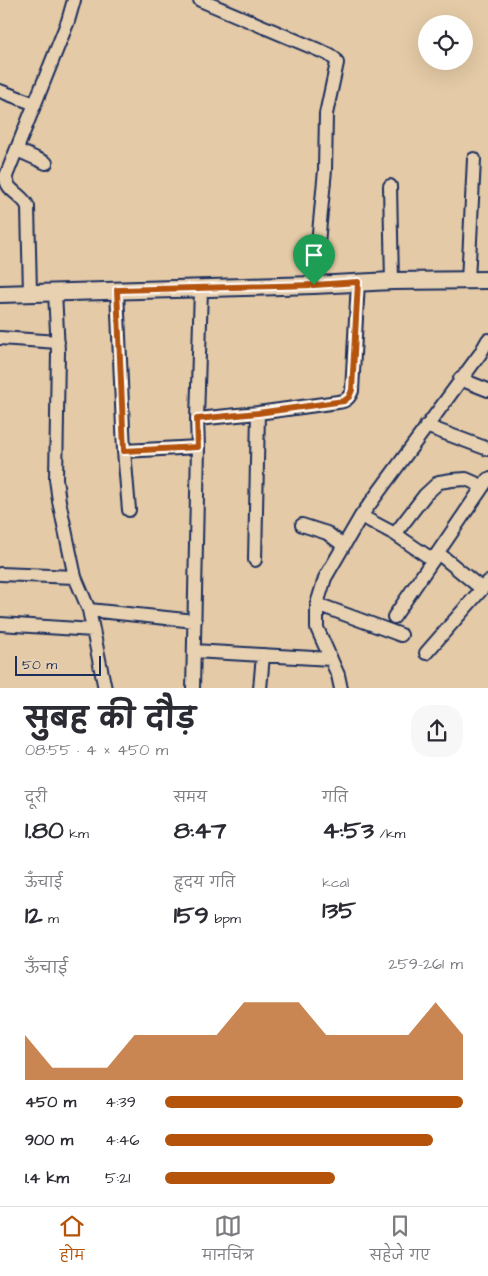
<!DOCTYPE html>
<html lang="hi">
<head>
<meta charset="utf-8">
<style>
  body { margin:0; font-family:"Architects Daughter","Playpen Sans Deva",sans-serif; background:#f7f7f7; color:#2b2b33; height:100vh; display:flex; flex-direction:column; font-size:19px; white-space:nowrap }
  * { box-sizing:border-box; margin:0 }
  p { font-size:16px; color:#7c7c81 }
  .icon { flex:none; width:28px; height:28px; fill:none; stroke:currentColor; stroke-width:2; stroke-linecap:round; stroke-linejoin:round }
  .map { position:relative; height:688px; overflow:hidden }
  .panel { display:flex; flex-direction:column; background:#fff; flex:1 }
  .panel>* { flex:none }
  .fabs { position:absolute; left:418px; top:15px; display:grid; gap:10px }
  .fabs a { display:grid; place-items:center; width:55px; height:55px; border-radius:50%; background:#fff; box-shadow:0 5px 20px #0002; font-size:25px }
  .scale { position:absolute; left:15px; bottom:12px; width:86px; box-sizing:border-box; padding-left:5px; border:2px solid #1b2f5e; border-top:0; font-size:14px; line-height:18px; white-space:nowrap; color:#1b2f5e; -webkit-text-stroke:4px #e8d1b1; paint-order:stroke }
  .pin { position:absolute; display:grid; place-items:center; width:42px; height:42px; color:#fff; margin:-51px -21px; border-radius:50% 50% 50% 0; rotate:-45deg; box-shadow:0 0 5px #0007 }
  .pin .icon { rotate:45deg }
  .round { display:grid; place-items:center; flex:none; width:52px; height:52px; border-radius:20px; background:#f7f7f7 }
  .overview { display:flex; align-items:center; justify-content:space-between; height:85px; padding:0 25px }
  h1 { font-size:28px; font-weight:700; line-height:38px }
  .figures { display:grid; grid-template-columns:repeat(3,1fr); gap:8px; height:85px; padding:5px 25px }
  .figures div { display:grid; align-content:center }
  .figures b { font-size:25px; font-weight:700 }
  .figures small { font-size:14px; font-weight:400 }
  .figures p { font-size:14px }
  .chart { height:140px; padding:10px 25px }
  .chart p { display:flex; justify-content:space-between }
  .chart svg { width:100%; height:90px; margin-top:5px; fill:#b45309; opacity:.7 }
  ul { padding:0 25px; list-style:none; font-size:16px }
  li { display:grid; grid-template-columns:80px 60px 1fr; align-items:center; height:38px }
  li i { height:12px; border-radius:6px; background:#b45309 }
  .dock { display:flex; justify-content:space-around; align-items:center; height:70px; border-top:1px solid #e1e1e2; background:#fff; font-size:14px; color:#7c7c81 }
  .dock a { display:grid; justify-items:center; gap:2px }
  .dock .selected { color:#b45309 }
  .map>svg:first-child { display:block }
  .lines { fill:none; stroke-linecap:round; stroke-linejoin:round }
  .minor-casing { stroke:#1b2f5e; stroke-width:16 }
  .tertiary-casing { stroke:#1b2f5e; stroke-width:20 }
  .minor { stroke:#e8d1b1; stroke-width:12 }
  .tertiary { stroke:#e8d1b1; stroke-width:16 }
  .route-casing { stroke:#fff; stroke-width:10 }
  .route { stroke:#b45309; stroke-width:6 }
</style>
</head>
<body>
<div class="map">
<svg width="488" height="689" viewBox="0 0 488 689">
  <rect width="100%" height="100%" fill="#e4caa6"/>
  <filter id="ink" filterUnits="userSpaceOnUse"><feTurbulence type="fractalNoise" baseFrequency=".02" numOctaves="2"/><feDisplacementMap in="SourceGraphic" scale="10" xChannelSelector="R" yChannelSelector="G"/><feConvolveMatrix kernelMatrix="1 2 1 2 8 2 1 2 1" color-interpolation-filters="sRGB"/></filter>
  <g filter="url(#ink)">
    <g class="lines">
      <g class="minor-casing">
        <path id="minor" d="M200 0 328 54 335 59 337 63 326 114 325 170 314 285
          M0 91 35 104
          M17 150 46 163
          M390 186 392 281
          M468 281 474 159
          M117 290 124 451 129 510
          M30 292 28 207C23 194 5 191 6 176L68 21 74 0
          M55 292 58 352 56 479 59 501 75 577 89 610 105 689
          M0 338 58 342
          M460 379 488 390
          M197 419 258 413 338 402C346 401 349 398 352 391L358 282
          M426 426 488 449
          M124 451 198 447
          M361 516 395 534 433 560
          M302 525 327 533 343 545
          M395 534 425 495 439 482 452 480 466 479 482 486
          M438 553 482 589
          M255 560 258 413
          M0 574 75 577
          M317 604 401 635
          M89 610 195 621
          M394 617 488 479
          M0 624 93 630
          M194 651 331 659
          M426 653 488 582
          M193 689 198 447 197 419 201 289
          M260 689 263 655
          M341 689 338 675 317 628V604L325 578 361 516 480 354 488 340"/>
      </g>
      <g class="tertiary-casing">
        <path id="tertiary" d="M0 294 314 285 392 281 488 280"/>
      </g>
      <use href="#minor" class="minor"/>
      <use href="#tertiary" class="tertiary"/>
    </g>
  </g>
  <g class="lines" filter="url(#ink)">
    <g class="route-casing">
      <path id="route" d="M358 282 352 390 349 397 344 401 258 413 197 419 198 447 124 451 117 290 314 285Z"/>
    </g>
    <use href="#route" class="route"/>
  </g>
</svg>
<div class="fabs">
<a><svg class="icon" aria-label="locate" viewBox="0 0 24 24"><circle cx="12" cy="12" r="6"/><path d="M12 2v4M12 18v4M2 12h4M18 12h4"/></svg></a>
</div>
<div class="scale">50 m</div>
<div class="pin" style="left:314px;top:285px;background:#1e9e55"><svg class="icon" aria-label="arrive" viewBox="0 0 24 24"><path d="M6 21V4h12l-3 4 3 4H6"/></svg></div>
</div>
<section class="panel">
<div class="overview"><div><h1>सुबह की दौड़</h1><p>08:55 · 4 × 450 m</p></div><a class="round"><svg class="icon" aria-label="share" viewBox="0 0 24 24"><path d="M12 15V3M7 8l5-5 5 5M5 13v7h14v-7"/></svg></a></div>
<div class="figures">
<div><p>दूरी</p><b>1.80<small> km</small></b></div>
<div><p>समय</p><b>8:47</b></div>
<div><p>गति</p><b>4:53<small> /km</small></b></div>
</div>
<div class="figures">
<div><p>ऊँचाई</p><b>12<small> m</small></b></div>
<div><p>हृदय गति</p><b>159<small> bpm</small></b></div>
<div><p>kcal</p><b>135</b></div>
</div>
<div class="chart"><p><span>ऊँचाई</span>259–261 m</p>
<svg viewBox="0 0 160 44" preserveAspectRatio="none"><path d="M0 44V22L10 38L20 38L30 38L40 22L50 22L60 22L70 22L80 6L90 6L100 6L110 22L120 22L130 22L140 22L150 6L160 22V44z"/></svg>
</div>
<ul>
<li><b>450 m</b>4:39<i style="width:100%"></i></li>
<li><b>900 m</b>4:46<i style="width:90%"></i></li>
<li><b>1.4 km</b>5:21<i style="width:57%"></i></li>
</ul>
</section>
<nav class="dock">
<a class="selected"><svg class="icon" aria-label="home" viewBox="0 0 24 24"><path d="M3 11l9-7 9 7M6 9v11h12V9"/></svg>होम</a>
<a><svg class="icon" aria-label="map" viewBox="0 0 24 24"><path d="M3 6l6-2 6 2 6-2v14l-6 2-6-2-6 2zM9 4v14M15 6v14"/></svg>मानचित्र</a>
<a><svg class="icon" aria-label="saved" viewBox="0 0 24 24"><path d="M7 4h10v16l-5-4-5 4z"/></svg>सहेजे गए</a>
</nav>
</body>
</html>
